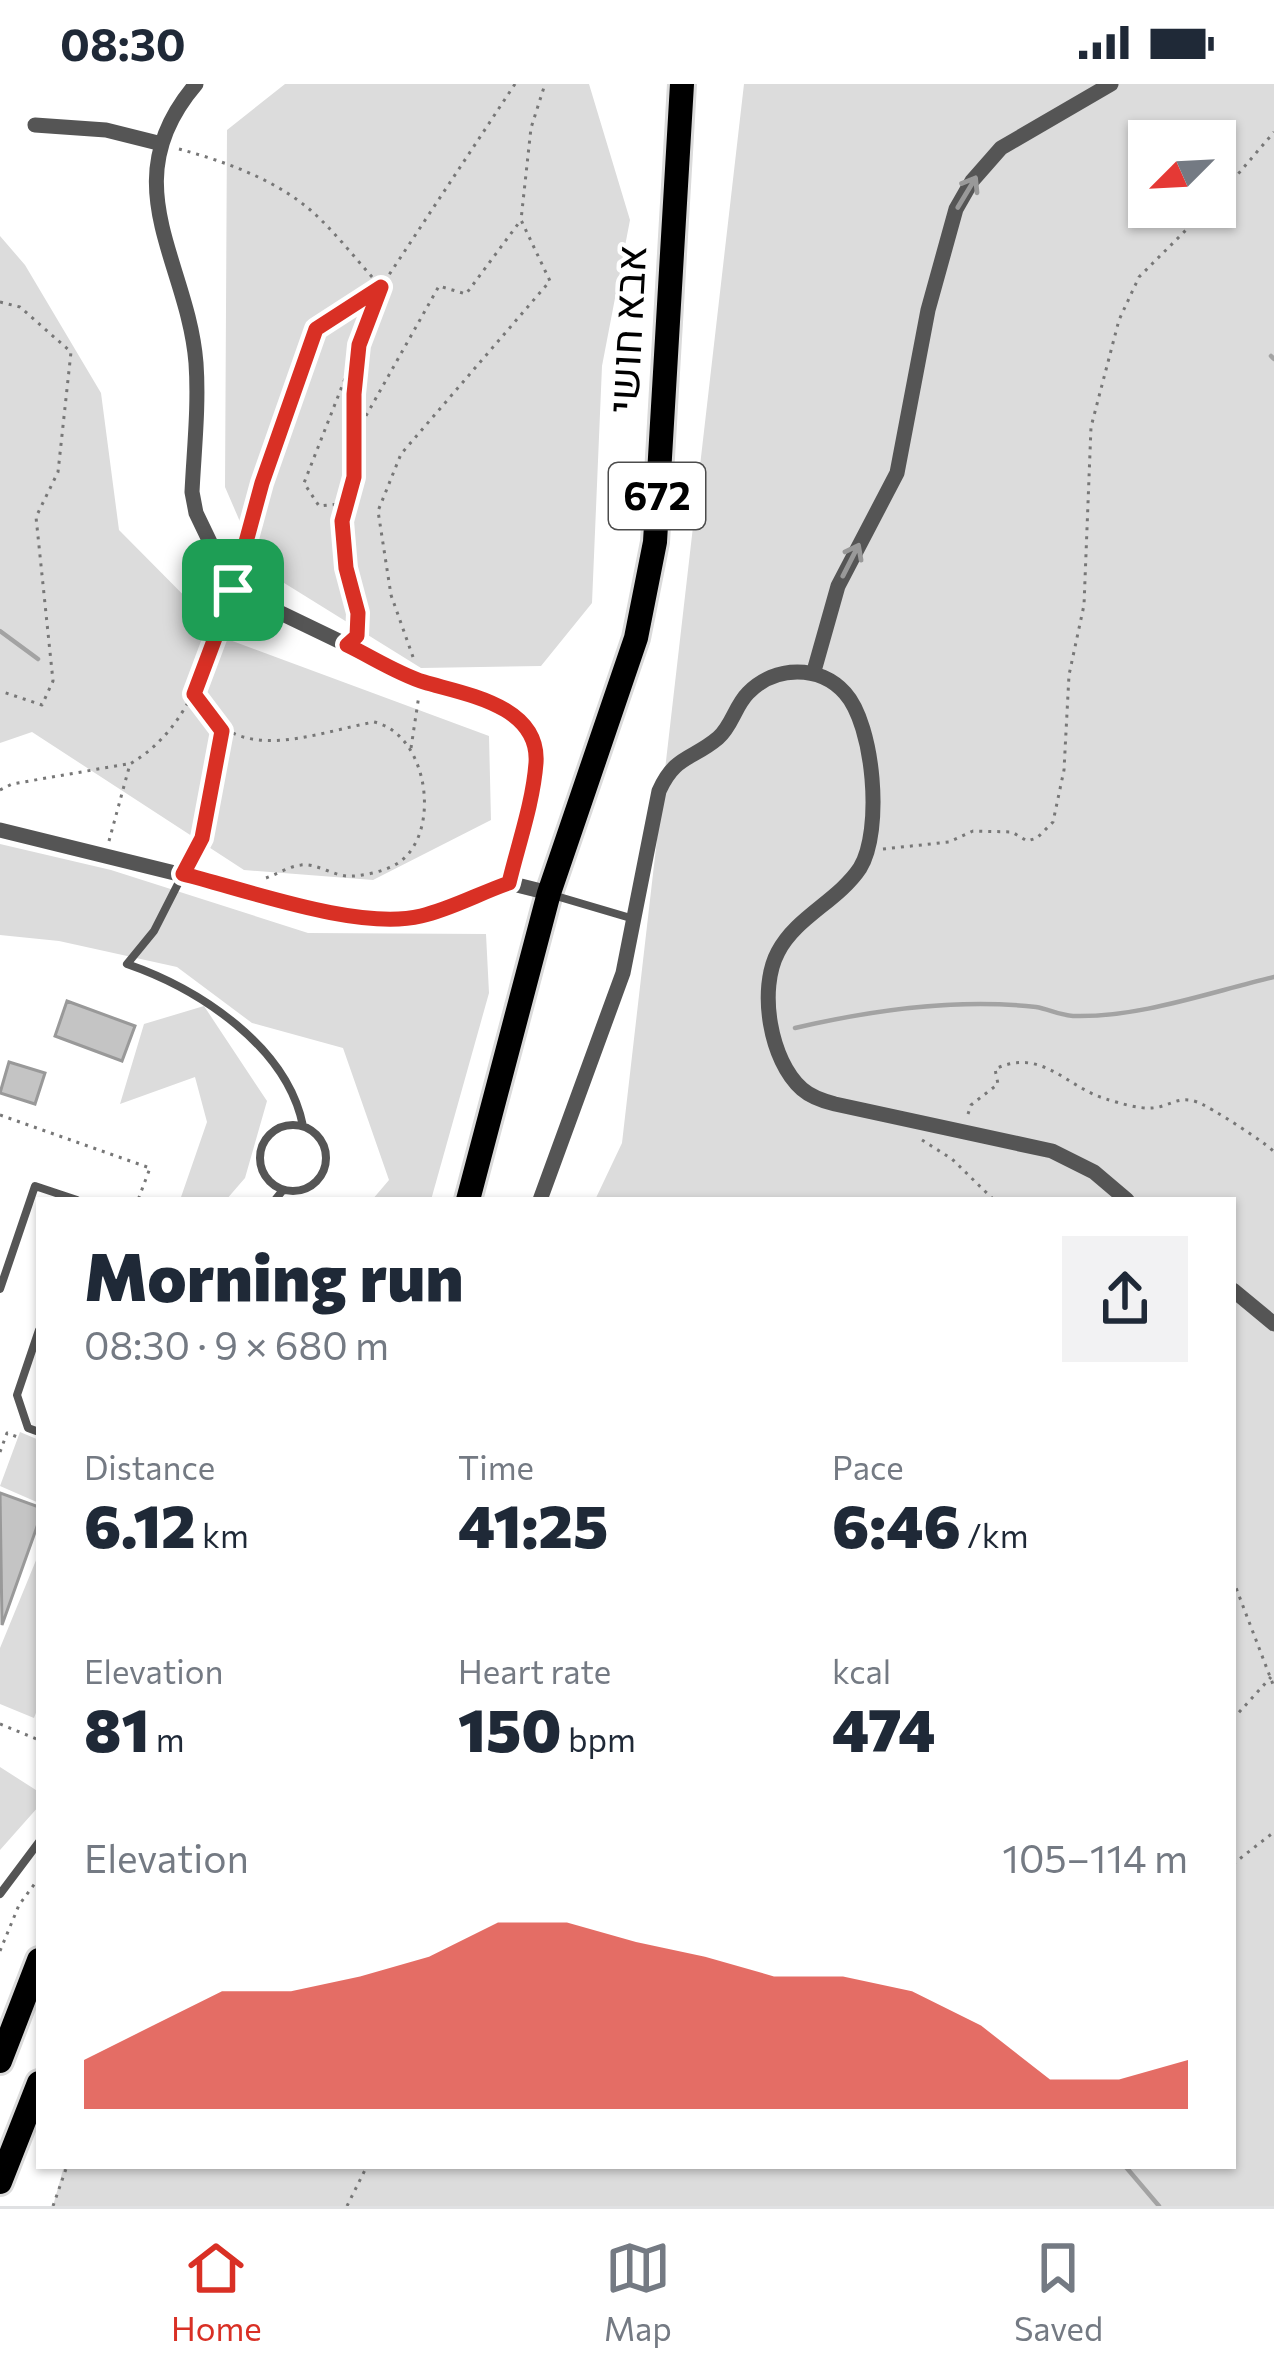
<!DOCTYPE html>
<html lang="en">
<head>
<meta charset="utf-8">
<style>
  body { margin:0; font-family:Commissioner,Heebo,sans-serif; background:#f2f2f3; color:#1f2937; height:100vh; display:flex; flex-direction:column; font-size:45px; white-space:nowrap }
  * { box-sizing:border-box; margin:0 }
  p { font-size:39px; color:#747a83 }
  .icon { flex:none; width:66px; height:66px; fill:none; stroke:currentColor; stroke-width:2; stroke-linecap:round; stroke-linejoin:round }
  .map { position:relative; flex:1; overflow:hidden }
  .sheet { position:absolute; left:36px; top:1113px; width:1200px; height:972px; display:flex; flex-direction:column; background:#fff; border-radius:0px; box-shadow:0 3px 9px #0004 }
  .sheet>* { flex:none }
  .needle { width:78px; rotate:246deg }
  .tools { position:absolute; left:1128px; top:36px; display:grid; gap:24px }
  .tools a { display:grid; place-items:center; width:108px; height:108px; border-radius:0px; background:#fff; box-shadow:0 3px 9px #0004; font-size:60px }
  .pin { position:absolute; display:grid; place-items:center; width:102px; height:102px; color:#fff; margin:-51px; border-radius:24px; box-shadow:0 6px 18px #0006 }
  .round { display:grid; place-items:center; flex:none; width:126px; height:126px; border-radius:0px; background:#f2f2f3 }
  .headline { display:flex; align-items:center; justify-content:space-between; height:204px; padding:0 48px }
  h1 { font-size:66px; font-weight:800; line-height:90px }
  .figures { display:grid; grid-template-columns:repeat(3,1fr); gap:18px; height:204px; padding:12px 48px }
  .figures div { display:grid; align-content:center }
  .figures b { font-size:60px; font-weight:800 }
  .figures small { font-size:33px; font-weight:400 }
  .figures p { font-size:33px }
  .chart { height:336px; padding:24px 48px }
  .chart p { display:flex; justify-content:space-between }
  .chart svg { width:100%; height:216px; margin-top:12px; fill:#d93025; opacity:.7 }
  .status { display:flex; justify-content:space-between; align-items:center; height:84px; padding:0 60px; background:#fff; direction:ltr }
  .status svg { height:33px; fill:currentColor }
  .menu { display:flex; justify-content:space-around; align-items:center; height:168px; border-top:3px solid #e0e1e3; background:#fff; font-size:33px; color:#747a83 }
  .menu a { display:grid; justify-items:center; gap:6px }
  .menu .selected { color:#d93025 }
  .map>svg:first-child { display:block }
  .green { fill:#dcdcdc; fill-rule:evenodd }
  .lines { fill:none; stroke-linecap:round; stroke-linejoin:round }
  .stream { stroke:#a3a3a3; stroke-width:4.5 }
  .building { fill:#c4c4c4; stroke:#999; stroke-width:3 }
  .primary-casing { stroke:#dbdbdb; stroke-width:30 }
  .path { stroke:#777; stroke-width:3; stroke-dasharray:3 6; stroke-linecap:butt }
  .lane { stroke:#555; stroke-width:8 }
  .street { stroke:#555; stroke-width:15 }
  .primary { stroke:#000; stroke-width:24 }
  .oneway { stroke:#999 }
  .route-casing { stroke:#fff; stroke-width:24 }
  .route { stroke:#d93025; stroke-width:15 }
  .labels { text-anchor:middle; stroke-width:9; stroke-linejoin:round; paint-order:stroke }
  .shield { fill:#fff; stroke:#4c4c4c; stroke-width:3 }
  .shield-label { font-size:39px; font-weight:bold; fill:#000 }
  .street-label { font-size:42px; fill:#000; stroke:#fff }
</style>
</head>
<body>
<div class="status"><b>08:30</b><svg viewBox="0 0 49 12"><path d="M0 12V9h3v3zM5 12V6h3v6zM10 12V3h3v9zM15 12V0h3v12zM26 1h20v11H26zM47 4h2v5h-2z"/></svg></div>
<div class="map">
<svg width="1274" height="2122" viewBox="0 0 1274 2122">
  <rect width="100%" height="100%" fill="#fff"/>
  <path class="green" d="M285 0H589L630 136 602 282 592 519 541 582 421 584 260 484 225 403 227 46Z
    M744 0H1274V2122H53L64 2082H1233V1116H595L622 1059ZM1149 57H1215V123H1149Z
    M0 152 25 181 101 309 119 446 227 555 489 652 491 736 373 796 244 786 32 648 0 659Z
    M0 760 111 786 308 849 486 850 489 909 431 1116H372L389 1096 343 964 252 939 177 883 59 857 0 851Z
    M204 922 267 1017 245 1094 226 1116H180L207 1038 195 993 120 1020 144 940Z
    M20 1348 39 1356V1419L0 1402Z
    M39 1469V1621L34 1634 0 1620V1564Z
    M0 1683 39 1708V1722L0 1766Z"/>
  <g class="lines">
    <path class="stream" d="M1271 272 1274 275
      M0 547 38 575
      M795 944C872 926 957 914 1036 923 1048 925 1060 931 1073 932 1139 934 1210 908 1274 893
      M1125 2082 1159 2122"/>
  </g>
  <path class="building" d="M67 917 135 942 122 977 55 952Z
    M9 978 45 989 35 1020 0 1009Z
    M0 1409 39 1423V1437L2 1541Z"/>
  <g class="lines">
    <g class="primary-casing">
      <path id="primary" d="M468 1116 549 809 636 554 655 458 682 0
        M0 1977 39 1876
        M0 2098 39 1999"/>
    </g>
    <path class="path" d="M515 0 381 203 304 399 319 422 339 420 358 346 439 202 466 210 521 136
      M179 65C227 78 280 97 317 132 340 154 360 180 381 203L316 245 262 399 239 483
      M1215 117 1274 48
      M0 218 20 223 71 268 58 388 36 433 53 597 42 621 0 607
      M355 351 358 265
      M355 366C354 392 343 417 343 442 343 477 359 511 357 545
      M413 573 391 511 378 427 401 370 550 197 521 136 531 44 545 0
      M195 612C235 684 309 650 374 638 431 651 443 757 393 782 381 788 359 793 347 792 332 791 316 779 301 781 290 782 277 790 266 794
      M411 664 419 611
      M0 706 12 700 127 680
      M109 757 130 680C189 645 205 582 227 521
      M883 765 949 758 973 747 1012 748 1027 757 1037 754 1053 738 1064 686 1069 591 1084 521 1091 343 1119 236 1139 193 1209 123
      M190 778 202 754 222 649
      M968 1030 971 1021 998 1000 995 985C1042 963 1066 1003 1106 1015 1119 1019 1139 1025 1152 1024 1169 1023 1178 1011 1197 1018 1209 1022 1268 1060 1274 1068
      M0 1031 150 1084 138 1116
      M922 1056 952 1075 994 1116
      M0 1368 7 1349 20 1354
      M1233 1496 1274 1603
      M1233 1635 1271 1593
      M0 1640 39 1656
      M1233 1780 1274 1748
      M0 1867 19 1821 39 1794
      M53 2122 67 2082
      M347 2122 367 2082"/>
    <path class="lane" d="M183 790 154 847 127 880C199 905 287 962 303 1042
      M556 812 634 835
      M260 1074a33 33 0 1 1 66 0a33 33 0 1 1-66 0Z
      M275 1116 283 1106
      M0 1205 35 1102 77 1116
      M39 1246 17 1311 28 1344 39 1348
      M0 1810 39 1758"/>
    <path class="street" d="M196 0C111 99 188 177 196 279 199 322 194 366 192 408L196 429 233 506 422 597 465 607 503 625 527 647 537 675 509 799
      M35 41 106 46 162 60
      M814 587 838 502 897 389 928 226 956 125 972 97 1001 64 1111 0
      M0 746 350 832H420L509 799 549 809
      M540 1116 623 889 659 707C675 671 692 676 718 654 732 642 735 622 748 609 775 581 820 581 845 609 874 641 883 747 860 784 838 817 796 833 778 868 758 905 770 977 802 1005 811 1013 823 1017 835 1020L1052 1067 1094 1088 1127 1116
      M1233 1206 1274 1240"/>
    <use href="#primary" class="primary"/>
  </g>
  <defs><path id="oneway-shaft" d="M-6 0H5M1.5-3L5.5 0L1.5 3" fill="none" stroke-width="1.6" stroke-linecap="round" stroke-linejoin="round" transform="scale(3)"/></defs>
  <g class="oneway">
    <use href="#oneway-shaft" transform="translate(967 108) rotate(-59)"/>
    <use href="#oneway-shaft" transform="translate(851 476) rotate(-63)"/>
  </g>
  <g class="lines">
    <g class="route-casing">
      <path id="route" d="M381 203 359 261 354 310V393L342 437 346 484 358 529 357 552 347 561C372 573 398 590 424 598 464 610 540 621 536 679 533 719 518 761 509 799 480 809 451 825 421 832 359 847 247 806 183 790L202 754 222 647 194 610 233 506 262 399 316 245Z"/>
    </g>
    <use href="#route" class="route"/>
  </g>
  <g class="labels">
    <rect class="shield" x="609" y="379" width="96" height="66" rx="9"/>
    <g class="shield-label">
      <text x="657" y="426">672</text>
    </g>
    <g class="street-label">
      <text transform="translate(627 245) rotate(-87)" y="15">אבא חושי</text>
    </g>
  </g>
</svg>
<div class="tools">
<a><svg class="needle" viewBox="-14 -14 28 28"><path d="M0-13l5 13h-10z" fill="#e53935"/><path d="M0 13l5-13h-10z" fill="#747a83"/></svg></a>
</div>
<div class="pin" style="left:233px;top:506px;background:#1e9e55"><svg class="icon" aria-label="arrive" viewBox="0 0 24 24"><path d="M6 21V4h12l-3 4 3 4H6"/></svg></div>
<section class="sheet">
<div class="headline"><div><h1>Morning run</h1><p>08:30 · 9 × 680 m</p></div><a class="round"><svg class="icon" aria-label="share" viewBox="0 0 24 24"><path d="M12 15V3M7 8l5-5 5 5M5 13v7h14v-7"/></svg></a></div>
<div class="figures">
<div><p>Distance</p><b>6.12<small> km</small></b></div>
<div><p>Time</p><b>41:25</b></div>
<div><p>Pace</p><b>6:46<small> /km</small></b></div>
</div>
<div class="figures">
<div><p>Elevation</p><b>81<small> m</small></b></div>
<div><p>Heart rate</p><b>150<small> bpm</small></b></div>
<div><p>kcal</p><b>474</b></div>
</div>
<div class="chart"><p><span>Elevation</span>105–114 m</p>
<svg viewBox="0 0 160 44" preserveAspectRatio="none"><path d="M0 44V34L10 27L20 20L30 20L40 17L50 13L60 6L70 6L80 10L90 13L100 17L110 17L120 20L130 27L140 38L150 38L160 34V44z"/></svg>
</div>
</section>
</div>
<nav class="menu">
<a class="selected"><svg class="icon" aria-label="home" viewBox="0 0 24 24"><path d="M3 11l9-7 9 7M6 9v11h12V9"/></svg>Home</a>
<a><svg class="icon" aria-label="map" viewBox="0 0 24 24"><path d="M3 6l6-2 6 2 6-2v14l-6 2-6-2-6 2zM9 4v14M15 6v14"/></svg>Map</a>
<a><svg class="icon" aria-label="saved" viewBox="0 0 24 24"><path d="M7 4h10v16l-5-4-5 4z"/></svg>Saved</a>
</nav>
</body>
</html>
